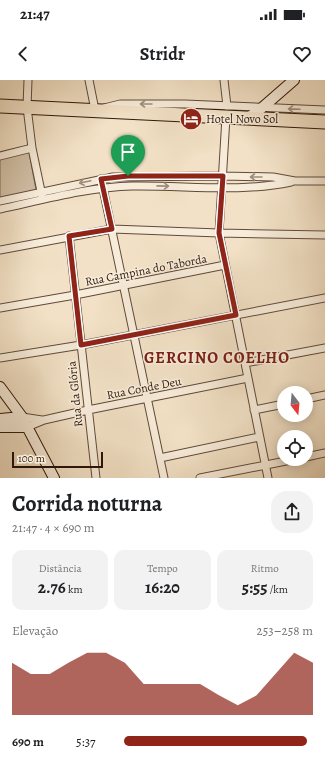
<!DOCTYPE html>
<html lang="pt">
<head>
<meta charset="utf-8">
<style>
  body { margin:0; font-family:Alegreya,serif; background:#f2f2f2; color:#202124; height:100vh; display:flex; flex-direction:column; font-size:15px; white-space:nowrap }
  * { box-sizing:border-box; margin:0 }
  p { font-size:13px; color:#757577 }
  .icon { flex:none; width:22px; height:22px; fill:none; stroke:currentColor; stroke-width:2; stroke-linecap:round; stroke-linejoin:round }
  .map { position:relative; height:398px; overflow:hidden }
  .details { display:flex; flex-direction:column; background:#fff; flex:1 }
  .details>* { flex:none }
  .needle { width:26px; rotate:164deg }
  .buttons { position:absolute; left:277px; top:306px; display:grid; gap:8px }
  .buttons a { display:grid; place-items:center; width:36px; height:36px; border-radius:50%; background:#fff; box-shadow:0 2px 10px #0003; font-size:20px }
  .scale { position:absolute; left:12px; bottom:10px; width:91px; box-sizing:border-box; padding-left:4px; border:2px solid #2f180a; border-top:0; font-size:11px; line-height:14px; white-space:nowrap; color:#2f180a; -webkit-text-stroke:3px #f7ecda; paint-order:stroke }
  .pin { position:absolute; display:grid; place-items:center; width:34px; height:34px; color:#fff; margin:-41px -17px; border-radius:50% 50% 50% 0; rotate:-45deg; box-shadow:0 0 4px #0007 }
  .pin .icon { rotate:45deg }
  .round { display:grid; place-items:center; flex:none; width:42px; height:42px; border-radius:16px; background:#f2f2f2 }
  .overview { display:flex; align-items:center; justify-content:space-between; height:68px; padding:0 12px }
  h1 { font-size:22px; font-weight:700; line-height:30px }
  .metrics { display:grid; grid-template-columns:repeat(3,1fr); gap:6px; height:68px; padding:4px 12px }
  .metrics div { display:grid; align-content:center; border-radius:10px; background:#f2f2f2; text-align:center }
  .metrics b { font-size:17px; font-weight:700 }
  .metrics small { font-size:11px; font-weight:400 }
  .metrics p { font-size:11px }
  .chart { height:112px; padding:8px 12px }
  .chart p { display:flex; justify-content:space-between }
  .chart svg { width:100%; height:72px; margin-top:4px; fill:#8f2418; opacity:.7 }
  ul { padding:0 12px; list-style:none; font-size:13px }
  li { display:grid; grid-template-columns:64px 48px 1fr; align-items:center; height:30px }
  li i { height:10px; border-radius:5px; background:#8f2418 }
  .status { display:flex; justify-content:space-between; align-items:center; height:28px; padding:0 20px; background:#fff; direction:ltr }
  .status svg { height:11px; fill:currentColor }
  header { display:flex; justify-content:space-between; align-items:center; height:52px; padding:0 12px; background:#fff; font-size:18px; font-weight:700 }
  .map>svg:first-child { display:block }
  .green { fill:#d1bfa6; stroke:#806c58 }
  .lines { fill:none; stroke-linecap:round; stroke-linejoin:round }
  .street-casing { stroke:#604a39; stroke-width:9 }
  .secondary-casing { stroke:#2f180a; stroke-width:12 }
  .highway-casing { stroke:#2f180a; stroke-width:15 }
  .street { stroke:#f7ecda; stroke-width:7 }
  .secondary { stroke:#f7ecda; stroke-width:10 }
  .highway { stroke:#f2e1c6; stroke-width:13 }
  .oneway { stroke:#9d8d7c }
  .route-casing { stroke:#fff; stroke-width:8 }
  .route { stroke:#8f2418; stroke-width:5 }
  .labels { text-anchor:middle; stroke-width:3; stroke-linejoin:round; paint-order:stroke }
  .poi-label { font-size:12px; fill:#2f180a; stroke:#f7ecda; text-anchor:start }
  .street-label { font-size:12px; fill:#2f180a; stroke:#f7ecda }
  .district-label { font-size:16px; font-weight:bold; letter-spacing:1px; fill:#7a1f14; stroke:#f7ecda }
</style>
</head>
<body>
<div class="status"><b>21:47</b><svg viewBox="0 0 49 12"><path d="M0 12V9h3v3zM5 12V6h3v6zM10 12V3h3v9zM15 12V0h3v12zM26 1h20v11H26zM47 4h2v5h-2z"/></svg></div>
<header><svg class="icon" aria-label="back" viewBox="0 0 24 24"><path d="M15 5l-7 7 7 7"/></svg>Stridr<svg class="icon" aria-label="heart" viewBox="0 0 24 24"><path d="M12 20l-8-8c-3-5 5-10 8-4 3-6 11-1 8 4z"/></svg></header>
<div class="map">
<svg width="325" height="398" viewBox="0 0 325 398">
  <rect width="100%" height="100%" fill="#f2e1c6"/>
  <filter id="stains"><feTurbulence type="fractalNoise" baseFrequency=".005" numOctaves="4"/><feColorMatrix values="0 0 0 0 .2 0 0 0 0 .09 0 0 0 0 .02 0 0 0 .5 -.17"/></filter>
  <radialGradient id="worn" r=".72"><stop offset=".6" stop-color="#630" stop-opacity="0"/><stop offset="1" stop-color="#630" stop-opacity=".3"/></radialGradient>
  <path class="green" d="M29 72 36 110 0 118V79Z"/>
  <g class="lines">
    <g class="street-casing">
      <path id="street" d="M28 0 27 27 32 68 42 116
        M89 0 95 30
        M224 0 227 26
        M104 28 120 24H185L325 30
        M226 37 219 153 268 398
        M0 76 32 68
        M101 99 164 398
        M0 121 113 97 223 96 273 97 295 101H325
        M0 129C42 120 89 107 132 106 185 105 240 113 291 102
        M69 156 96 398
        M0 170 112 149 219 153 325 155
        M0 228 75 215 225 185
        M0 278 81 265 325 218
        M245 283 325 268
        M306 319 325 315
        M254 330 284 324
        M22 337 42 340
        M27 347 44 340 88 330 248 298
        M306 377 325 373
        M160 378 259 357
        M200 398 296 379"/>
    </g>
    <g class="secondary-casing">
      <path id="secondary" d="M248 38 263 27 294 0
        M0 307 22 337 54 398
        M0 339 22 337
        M0 347H27"/>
    </g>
    <g class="highway-casing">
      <path id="highway" d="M0 26 325 42"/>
    </g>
    <use href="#street" class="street"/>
    <use href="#secondary" class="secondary"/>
    <use href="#highway" class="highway"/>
  </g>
  <defs><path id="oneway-shaft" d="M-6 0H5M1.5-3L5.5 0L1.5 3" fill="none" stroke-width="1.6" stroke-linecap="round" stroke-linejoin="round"/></defs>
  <g class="oneway">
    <use href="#oneway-shaft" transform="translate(146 24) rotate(-180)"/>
    <use href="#oneway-shaft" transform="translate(294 29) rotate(-178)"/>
    <use href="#oneway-shaft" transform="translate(256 97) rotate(-180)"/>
    <use href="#oneway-shaft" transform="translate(85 102) rotate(168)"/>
    <use href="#oneway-shaft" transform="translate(163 106) rotate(1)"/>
  </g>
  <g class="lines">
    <g class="route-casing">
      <path id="route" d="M128 96H223L219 153 236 235 81 265 69 156 112 149 101 99Z"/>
    </g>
    <use href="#route" class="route"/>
  </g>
  <defs>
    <g id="hotel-disc" transform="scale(1.15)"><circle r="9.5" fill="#8f2418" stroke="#f7ecda"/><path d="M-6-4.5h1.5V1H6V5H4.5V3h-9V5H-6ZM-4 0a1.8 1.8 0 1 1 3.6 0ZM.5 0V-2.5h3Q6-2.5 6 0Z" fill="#fff"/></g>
  </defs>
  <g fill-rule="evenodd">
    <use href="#hotel-disc" x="191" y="39"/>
  </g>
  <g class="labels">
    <g class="poi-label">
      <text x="206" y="43">Hotel Novo Sol</text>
    </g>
    <g class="street-label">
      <text transform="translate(146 190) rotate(-11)" y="4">Rua Campina do Taborda</text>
      <text transform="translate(144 308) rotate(-11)" y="4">Rua Conde Deu</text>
      <text transform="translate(75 314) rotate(-96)" y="4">Rua da Glória</text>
    </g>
    <g class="district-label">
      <text x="217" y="283">GERCINO COELHO</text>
    </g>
  </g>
  <rect width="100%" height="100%" filter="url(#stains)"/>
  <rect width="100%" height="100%" fill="url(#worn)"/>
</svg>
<div class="buttons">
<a><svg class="needle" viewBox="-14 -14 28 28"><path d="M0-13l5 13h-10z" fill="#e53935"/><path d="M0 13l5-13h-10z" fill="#757577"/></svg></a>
<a><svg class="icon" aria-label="locate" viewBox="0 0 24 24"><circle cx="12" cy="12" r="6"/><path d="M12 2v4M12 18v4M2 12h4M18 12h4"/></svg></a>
</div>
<div class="scale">100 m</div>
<div class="pin" style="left:128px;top:96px;background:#1e9e55"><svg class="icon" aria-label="arrive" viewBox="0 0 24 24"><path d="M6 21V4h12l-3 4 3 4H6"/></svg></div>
</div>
<section class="details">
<div class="overview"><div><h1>Corrida noturna</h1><p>21:47 · 4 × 690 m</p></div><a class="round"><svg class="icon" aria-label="share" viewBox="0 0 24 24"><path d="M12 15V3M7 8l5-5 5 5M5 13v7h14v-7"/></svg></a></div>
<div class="metrics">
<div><p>Distância</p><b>2.76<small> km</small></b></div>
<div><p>Tempo</p><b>16:20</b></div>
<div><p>Ritmo</p><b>5:55<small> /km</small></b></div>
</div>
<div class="chart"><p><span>Elevação</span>253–258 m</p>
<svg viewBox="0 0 160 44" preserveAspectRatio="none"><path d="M0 44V12L10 19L20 19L30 12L40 6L50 6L60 12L70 25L80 25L90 25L100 25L110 32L120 38L130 32L140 19L150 6L160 12V44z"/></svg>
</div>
<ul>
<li><b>690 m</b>5:37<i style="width:97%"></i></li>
</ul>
</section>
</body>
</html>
